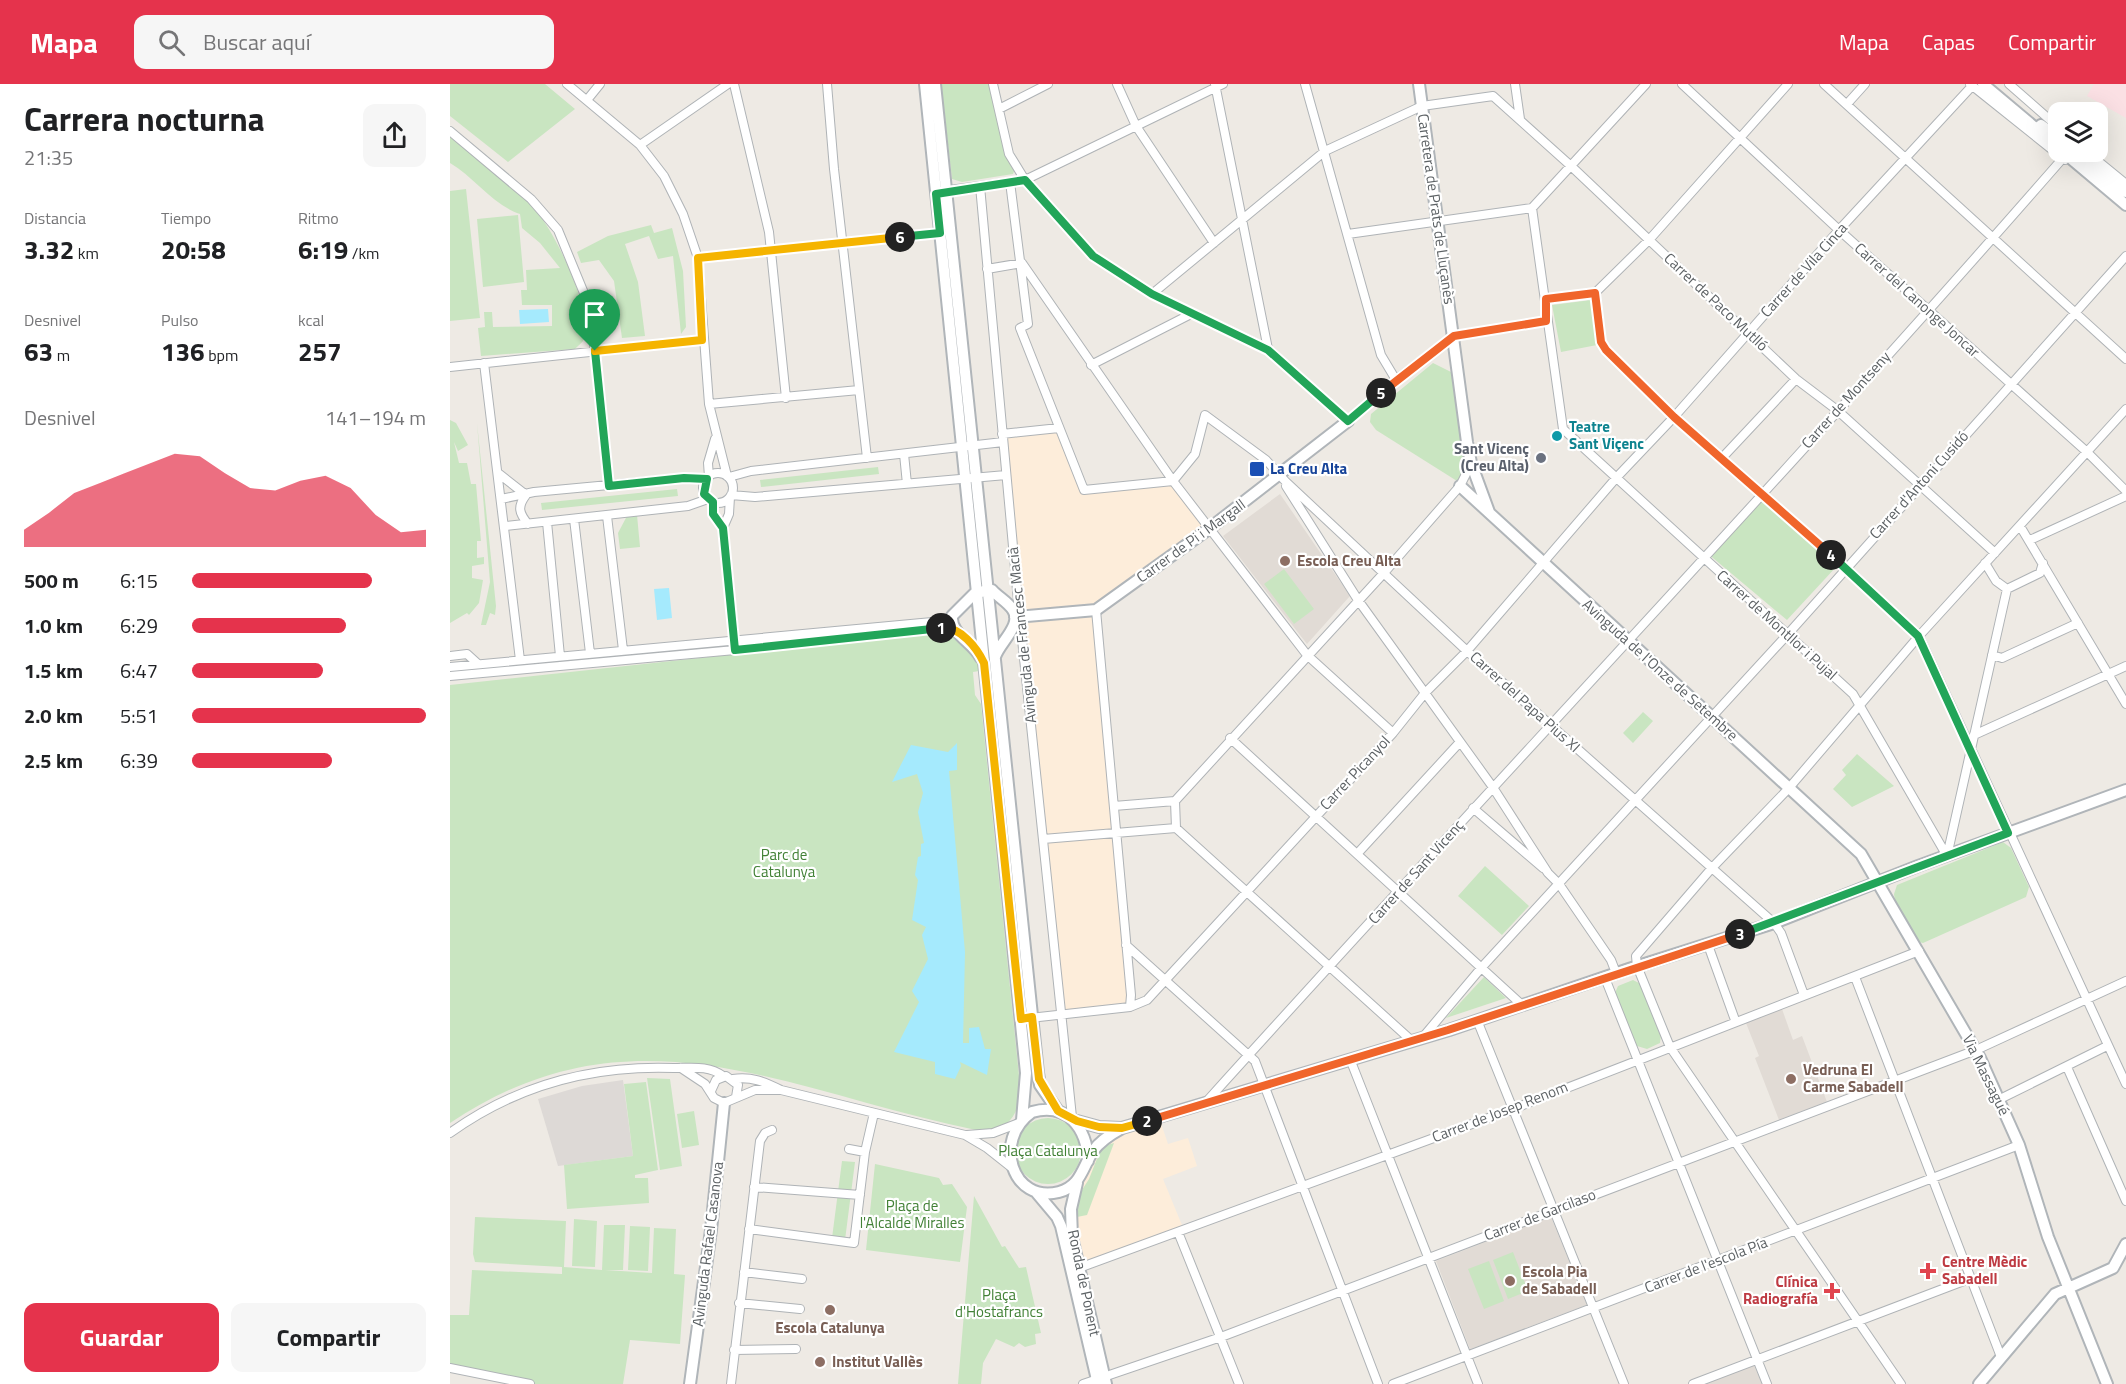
<!DOCTYPE html>
<html lang="es">
<head>
<meta charset="utf-8">
<style>
  body { margin:0; font-family:"Titillium Web",sans-serif; background:#f6f6f6; color:#202124; height:100vh; display:flex; flex-direction:column; font-size:22px; white-space:nowrap }
  * { box-sizing:border-box; margin:0 }
  p { font-size:20px; color:#757577 }
  .icon { flex:none; width:33px; height:33px; fill:none; stroke:currentColor; stroke-width:2; stroke-linecap:round; stroke-linejoin:round }
  .map { position:relative; flex:1; overflow:hidden }
  .sheet { display:flex; flex-direction:column; background:#fff; width:450px }
  .sheet>* { flex:none }
  .buttons { position:absolute; left:1598px; top:18px; display:grid; gap:12px }
  .buttons a { display:grid; place-items:center; width:60px; height:60px; border-radius:12px; background:#fff; box-shadow:0 6px 24px #0002; font-size:30px }
  .pin { position:absolute; display:grid; place-items:center; width:51px; height:51px; color:#fff; margin:-62px -26px; border-radius:50% 50% 50% 0; rotate:-45deg; box-shadow:0 0 6px #0007 }
  .pin .icon { rotate:45deg }
  .km { position:absolute; width:30px; height:30px; margin:-15px; border-radius:50%; background:#222; color:#fff; font-size:16px; line-height:30px; text-align:center }
  .round { display:grid; place-items:center; flex:none; width:63px; height:63px; border-radius:12px; background:#f6f6f6 }
  .summary { display:flex; align-items:center; justify-content:space-between; height:102px; padding:0 24px }
  h1 { font-size:33px; font-weight:700; line-height:45px }
  .stats { display:grid; grid-template-columns:repeat(3,1fr); gap:9px; height:102px; padding:6px 24px }
  .stats div { display:grid; align-content:center }
  .stats b { font-size:26px; font-weight:700 }
  .stats small { font-size:16px; font-weight:400 }
  .stats p { font-size:16px }
  .chart { height:168px; padding:12px 24px }
  .chart p { display:flex; justify-content:space-between }
  .chart svg { width:100%; height:108px; margin-top:6px; fill:#e5334c; opacity:.7 }
  .action { display:flex; gap:12px; margin-top:auto; padding:12px 24px }
  .action a { flex:1; height:69px; border-radius:12px; background:#e5334c; color:#fff; font-size:24px; font-weight:700; line-height:69px; text-align:center }
  .action a+a { background:#f6f6f6; color:#202124 }
  ul { padding:0 24px; list-style:none; font-size:20px }
  li { display:grid; grid-template-columns:96px 72px 1fr; align-items:center; height:45px }
  li i { height:15px; border-radius:8px; background:#e5334c }
  header { display:flex; align-items:center; gap:36px; box-sizing:border-box; height:84px; padding:0 30px; background:#e5334c; color:#fff }
  header strong { font-size:28px }
  nav { display:flex; gap:33px; margin-inline-start:auto; font-size:21px }
  .search { width:420px; height:54px; background:#f6f6f6; display:flex; align-items:center; gap:15px; box-sizing:border-box; padding:0 21px; border-radius:12px; color:#757577; font-size:22px }
  main { display:flex; flex:1; min-height:0 }
  .map>svg:first-child { display:block }
  .commercial { fill:#fdedda }
  .industrial { fill:#ddd9d6 }
  .education { fill:#e1dbd5 }
  .medical { fill:#fbe0e4 }
  .green { fill:#c9e5c1 }
  .water { fill:#a5eafd }
  .lines { fill:none; stroke-linecap:round; stroke-linejoin:round }
  .street-casing { stroke:#afb3b6; stroke-width:10 }
  .secondary-casing { stroke:#b0b5b9; stroke-width:14 }
  .street { stroke:#fff; stroke-width:8 }
  .secondary { stroke:#fff; stroke-width:10 }
  .split-1-casing { stroke:#fff; stroke-width:12 }
  .split-2-casing { stroke:#fff; stroke-width:12 }
  .split-3-casing { stroke:#fff; stroke-width:12 }
  .split-4-casing { stroke:#fff; stroke-width:12 }
  .split-5-casing { stroke:#fff; stroke-width:12 }
  .split-6-casing { stroke:#fff; stroke-width:12 }
  .split-7-casing { stroke:#fff; stroke-width:12 }
  .split-1 { stroke:#22a559; stroke-width:8 }
  .split-2 { stroke:#f5b400; stroke-width:8 }
  .split-3 { stroke:#f0652b; stroke-width:8 }
  .split-4 { stroke:#22a559; stroke-width:8 }
  .split-5 { stroke:#f0652b; stroke-width:8 }
  .split-6 { stroke:#22a559; stroke-width:8 }
  .split-7 { stroke:#f5b400; stroke-width:8 }
  .culture-dot { fill:#0f9aa8; stroke:#fff; stroke-width:2 }
  .worship-dot { fill:#6b7280; stroke:#fff; stroke-width:2 }
  .transit-dot { fill:#1a4fb4; stroke:#fff; stroke-width:2 }
  .education-dot { fill:#8d6e63; stroke:#fff; stroke-width:2 }
  .health-dot { fill:#e0444e; stroke:#fff; stroke-width:2 }
  .labels { text-anchor:middle; stroke-width:4.5; stroke-linejoin:round; paint-order:stroke }
  .street-label { font-size:15px; fill:#5c6164; stroke:#fff }
  .culture-label { font-size:15px; font-weight:bold; fill:#0d838f; stroke:#fff; text-anchor:start }
  .worship-label { font-size:15px; font-weight:bold; fill:#5b616d; stroke:#fff; text-anchor:end }
  .transit-label { font-size:15px; font-weight:bold; fill:#164399; stroke:#fff; text-anchor:start }
  .education-label { font-size:15px; font-weight:bold; fill:#785e54; stroke:#fff; text-anchor:start }
  .park-label { font-size:15px; fill:#428136; stroke:#fff }
  .health-label { font-size:15px; font-weight:bold; fill:#be3a42; stroke:#fff; text-anchor:start }
</style>
</head>
<body>
<header>
<strong>Mapa</strong>
<div class="search"><svg class="icon" aria-label="search" viewBox="0 0 24 24"><circle cx="10" cy="10" r="6"/><path d="M15 15l6 6"/></svg>Buscar aquí</div>
<nav><a>Mapa</a><a>Capas</a><a>Compartir</a></nav>
</header>
<main>
<section class="sheet">
<div class="summary"><div><h1>Carrera nocturna</h1><p>21:35</p></div><a class="round"><svg class="icon" aria-label="share" viewBox="0 0 24 24"><path d="M12 15V3M7 8l5-5 5 5M5 13v7h14v-7"/></svg></a></div>
<div class="stats">
<div><p>Distancia</p><b>3.32<small> km</small></b></div>
<div><p>Tiempo</p><b>20:58</b></div>
<div><p>Ritmo</p><b>6:19<small> /km</small></b></div>
</div>
<div class="stats">
<div><p>Desnivel</p><b>63<small> m</small></b></div>
<div><p>Pulso</p><b>136<small> bpm</small></b></div>
<div><p>kcal</p><b>257</b></div>
</div>
<div class="chart"><p><span>Desnivel</span>141–194 m</p>
<svg viewBox="0 0 160 44" preserveAspectRatio="none"><path d="M0 44V37L10 30L20 22L30 18L40 14L50 10L60 6L70 7L80 14L90 20L100 21L110 17L120 15L130 20L140 31L150 38L160 37V44z"/></svg>
</div>
<ul>
<li><b>500 m</b>6:15<i style="width:77%"></i></li>
<li><b>1.0 km</b>6:29<i style="width:66%"></i></li>
<li><b>1.5 km</b>6:47<i style="width:56%"></i></li>
<li><b>2.0 km</b>5:51<i style="width:100%"></i></li>
<li><b>2.5 km</b>6:39<i style="width:60%"></i></li>
</ul>
<div class="action"><a>Guardar</a><a>Compartir</a></div>
</section>
<div class="map">
<svg width="1676" height="1300" viewBox="0 0 1676 1300">
  <rect width="100%" height="100%" fill="#eeeae4"/>
  <path class="commercial" d="M605 343 634 406 719 399 760 444 646 526 683 922 611 930 552 349Z
    M709 1033 718 1060 738 1054 747 1082 713 1095 734 1146 629 1184 621 1134 634 1088 655 1054Z"/>
  <path class="industrial" d="M173 996 183 1072 108 1082 88 1015 132 1002Z"/>
  <path class="education" d="M830 410 900 512 857 560 773 452Z
    M1332 925 1343 956 1352 952 1377 1018 1329 1036 1305 974 1309 972 1296 939Z
    M1101 1133 1137 1221 1020 1265 986 1177Z
    M1304 1281 1312 1300H1256Z"/>
  <path class="medical" d="M1644 0H1676V34L1637 12Z"/>
  <path class="green" d="M0 0H95L125 25 58 78 0 32Z
    M491 0H540L565 85 563 90 512 98 502 95Z
    M0 53C18 63 69 107 84 124 104 146 143 225 134 255 133 258 128 262 125 265L31 272 28 244 35 243 34 228H42L43 243 102 242V221H72L71 206H77L76 186 110 184 90 159 72 144 70 130C44 122 24 93 0 79Z
    M16 105 30 234 0 237V107Z
    M68 131 74 198 33 203 27 135Z
    M201 141 204 149 222 144 233 187 236 243 231 250 223 172 208 175 199 152 175 160 188 198 195 252 172 254 164 197 149 176 131 179 127 168 158 152Z
    M1141 216 1147 261 1111 268 1102 221Z
    M983 279 1001 288 1016 386 1007 397 926 346 920 338 921 330Z
    M0 336 6 339 18 361 8 367 4 358 9 379H17L21 400H26L31 457H27V474L34 473V480L22 482V494L33 496 29 519 19 531 17 529 0 539Z
    M27 339 46 522 45 531 40 529 36 541H31L40 498Z
    M428 383 429 390 311 403 310 396Z
    M227 405 228 412 92 426 91 419Z
    M1311 415 1386 483 1337 536 1257 469Z
    M187 431 190 463 170 465 168 449 177 432Z
    M834 485 864 525 844 540 814 500Z
    M489 548 505 554 527 574 529 587 523 588 525 611 531 620 571 1011C566 1037 553 1049 526 1046 335 1007 183 916 0 1039V601Z
    M1193 628 1203 637 1183 659 1173 649Z
    M1407 670 1444 702 1402 723 1383 705 1396 691 1392 686Z
    M1553 758 1561 764 1579 803 1576 813 1473 859 1469 858 1445 817 1444 810 1447 801Z
    M1035 782 1079 822 1052 851 1008 812Z
    M1034 893 1056 914 996 934Z
    M1183 896 1191 900 1211 951 1210 959 1197 965 1187 962 1165 909 1168 902Z
    M197 994 220 995 232 1082 210 1086Z
    M196 998 208 1086 185 1091V1094H198L199 1119 117 1125 114 1081 183 1072 174 1000Z
    M244 1027 249 1061 232 1064 227 1030Z
    M565 1067a33 33 0 1 1 66 0a33 33 0 1 1-66 0Z
    M664 1059 637 1131 627 1133 630 1109 639 1095 650 1067 654 1062Z
    M392 1077 405 1078 395 1156 382 1154Z
    M425 1080 489 1094 493 1101 502 1100 517 1123 510 1178 416 1166Z
    M524 1112 552 1163 555 1162 569 1184 576 1183 591 1249 585 1250 586 1260 575 1263 569 1259 564 1263 546 1255 533 1279 531 1300H508Z
    M25 1133 116 1137 114 1183 152 1186 154 1141H175L173 1186H155L202 1189 204 1144 226 1145 224 1190 235 1191 230 1260 180 1256 173 1300H80L0 1285V1231H19L22 1186 112 1190V1183L25 1178 23 1170Z
    M124 1135 147 1137 145 1183 122 1182Z
    M180 1142 200 1143 198 1187 178 1186Z
    M1063 1168 1078 1207 1058 1215 1043 1176Z
    M1039 1177 1054 1217 1034 1225 1018 1185Z"/>
  <path class="water" d="M98 225 99 238 70 240 69 226Z
    M219 504 222 534 207 536 204 505Z
    M507 659V686L499 687 515 868 513 959H519V944L529 943 535 965H541L537 991 510 978 511 982 505 995 485 990V978L444 968 469 918 462 907 478 875 472 851 476 843 462 836 468 796 465 791 468 773 471 772V760L474 759 468 728 473 709 467 690 442 698 461 661 498 668Z"/>
  <g class="lines">
    <g class="street-casing">
      <path id="street" d="M117 0 190 61 214 92 233 130 248 174 259 320 277 392
        M284 0 319 148 336 314
        M377 0 384 85 417 374
        M543 0 559 70 575 96 643 172 702 210 818 265 898 337 946 296 1004 252 1096 237
        M667 0 686 42 764 159
        M765 0 818 265
        M855 0 931 271 946 296
        M1065 0 1070 35
        M1232 0 1389 146 1637 368 1676 407
        M1374 0 1676 275
        M1520 0 1615 76
        M1559 0 1608 43
        M137 16 150 0
        M1397 20 1415 0
        M549 25 598 0
        M0 47 81 115 108 146 136 214 145 267 159 402
        M190 61 278 0
        M1637 68 1676 100
        M560 98 578 240 570 244 634 406 723 397
        M530 102 575 96 773 0
        M492 107 530 102 568 517 622 1033
        M1082 124 1113 345 1403 610 1497 772
        M898 150 1082 124 1196 0
        M248 174 490 149
        M572 179 723 397 857 571 943 649
        M537 185 572 179
        M1145 209 1151 258 1156 265 1224 333 1395 483 1469 552 1676 1000
        M702 210 875 67 972 22 1043 12 1121 82 1346 295 1387 326 1545 469
        M1096 215 1145 209 1199 156 1338 0
        M34 279 70 576
        M641 281 741 230
        M0 283 252 256
        M259 320 409 306
        M552 350 609 344
        M454 370 457 400
        M1271 375 1346 295
        M48 389 76 411
        M253 404a15 15 0 1 1 30 0a15 15 0 1 1-30 0Z
        M259 393 258 379 265 355
        M279 393 301 387 553 358
        M723 397 745 370 755 331 816 376 836 398 1017 567 1324 839 1331 849 1354 911
        M836 402 908 516 1042 702 1098 789 1109 800 1161 876 1166 889
        M76 411C67 423 69 429 78 440
        M281 411 305 413 556 391
        M51 415 84 408 234 394 257 395
        M263 418V430L273 444 285 560
        M157 432 173 566
        M124 435 140 569
        M97 438 110 572
        M56 442 238 422 258 415
        M1570 442 1676 620
        M273 444 279 430 280 413
        M1580 456 1676 412
        M1535 479 1546 497 1557 505 1590 489 1593 479
        M646 526 681 911 680 923
        M1542 571 1552 574 1628 539
        M0 572 17 570 28 580
        M0 583 493 537 502 532
        M0 592 285 566 493 544 506 547
        M1524 651 1676 582
        M780 654 1072 921
        M725 717 726 744 962 957
        M664 722 725 717 933 490 1010 402 1021 380
        M1023 724 1093 784
        M593 755 726 744
        M907 770 1010 658
        M1497 772 1557 505
        M676 861 805 977 928 1300
        M1258 861 1285 936
        M1405 893 1551 1273
        M1155 894 1317 1300
        M580 934 680 923 697 916 943 649 975 609 1017 567 1167 393 1224 333 1389 146 1522 2
        M1027 936 1174 1300
        M973 953 1032 883 1338 550 1676 172
        M900 975 1028 1300
        M1617 983 1676 1117
        M231 984 255 1000 264 1014 274 1019 305 1006H329
        M283 995C301 992 315 998 331 1006L515 1051 537 1064 561 1083
        M261 1007 266 996 276 992 288 1001 286 1013
        M1548 1016 1657 962
        M757 1017C1041 702 1334 394 1613 74
        M0 1049C68 1000 142 981 224 984 241 984 259 981 273 992
        M517 1051 543 1049 569 1039
        M399 1065 415 1068
        M304 1103 410 1111
        M299 1145 404 1159 415 1068 424 1029
        M728 1148 789 1300
        M629 1184 1063 1025 1469 867
        M294 1188 352 1195
        M289 1219 350 1225
        M284 1266 346 1265
        M0 1284 80 1300
        M281 1300 310 1057 315 1049 322 1046
        M633 1300 771 1253 1526 966 1676 897
        M943 1300 1569 1061
        M1243 1300 1519 1195
        M1451 1300 1220 963 1187 882 1186 872 1261 785 1339 704 1469 552 1676 325"/>
    </g>
    <g class="secondary-casing">
      <path id="secondary" d="M475 0 576 989 572 1036
        M485 0 588 989 590 1001 608 1027
        M969 0 1017 358 1021 379 1039 428
        M1533 0 1608 63
        M1591 41 1608 53
        M1613 68 1676 121
        M1626 68 1676 108
        M1010 402 1411 770 1530 974 1569 1061 1598 1153 1657 1300
        M542 506C548 513 558 518 563 526 573 541 549 559 545 573
        M565 533 646 526 760 444 898 337
        M531 574C523 558 500 550 502 532L527 507 544 509
        M627 1037 649 1043 671 1044
        M638 1077C637 1044 617 1018 582 1028 542 1056 562 1120 609 1108 631 1102 632 1084 643 1067 650 1057 661 1050 672 1044L999 946 1179 885 1324 839 1468 782 1676 706
        M627 1099 621 1125 622 1153 656 1300
        M586 1108 607 1133 611 1142 648 1300
        M240 1300 261 1146 274 1019
        M1529 1300 1605 1210 1663 1184 1676 1160"/>
    </g>
    <use href="#street" class="street"/>
    <use href="#secondary" class="secondary"/>
  </g>
  <g class="lines">
    <g class="split-1-casing">
      <path id="split-1" d="M145 267 159 402 234 394 257 395 254 410 263 418V430L273 444 285 566 491 544"/>
    </g>
    <g class="split-2-casing">
      <path id="split-2" d="M491 544C510 542 527 564 534 579L571 935 582 933 589 995 608 1027 627 1037 649 1043 672 1044 697 1037"/>
    </g>
    <g class="split-3-casing">
      <path id="split-3" d="M697 1037 998 946 1290 850"/>
    </g>
    <g class="split-4-casing">
      <path id="split-4" d="M1290 850 1558 749 1468 552 1381 471"/>
    </g>
    <g class="split-5-casing">
      <path id="split-5" d="M931 309 1004 252 1096 237V215L1145 209 1151 258 1156 266 1224 333 1381 471"/>
    </g>
    <g class="split-6-casing">
      <path id="split-6" d="M450 153 490 149 486 110 575 96 643 172 702 210 818 266 898 337 931 309"/>
    </g>
    <g class="split-7-casing">
      <path id="split-7" d="M145 267 252 256 248 174 450 153"/>
    </g>
    <use href="#split-1" class="split-1"/>
    <use href="#split-2" class="split-2"/>
    <use href="#split-3" class="split-3"/>
    <use href="#split-4" class="split-4"/>
    <use href="#split-5" class="split-5"/>
    <use href="#split-6" class="split-6"/>
    <use href="#split-7" class="split-7"/>
  </g>
  <circle class="culture-dot" cx="1107" cy="352" r="6"/>
  <circle class="worship-dot" cx="1091" cy="374" r="6"/>
  <rect class="transit-dot" x="799" y="377" width="16" height="16" rx="3"/>
  <g class="education-dot">
    <circle cx="835" cy="477" r="6"/>
    <circle cx="1341" cy="995" r="6"/>
    <circle cx="1060" cy="1197" r="6"/>
    <circle cx="380" cy="1226" r="6"/>
    <circle cx="370" cy="1278" r="6"/>
  </g>
  <g class="health-dot">
    <path d="M1475 1178h6v6h6v6h-6v6h-6v-6h-6v-6h6z"/>
    <path d="M1379 1198h6v6h6v6h-6v6h-6v-6h-6v-6h6z"/>
  </g>
  <g class="labels">
    <g class="street-label">
      <text transform="translate(986 125) rotate(82)" y="5">Carretera de Prats de Lluçanès</text>
      <text transform="translate(1354 186) rotate(-48)" y="5">Carrer de Vila Cinca</text>
      <text transform="translate(1467 216) rotate(42)" y="5">Carrer del Canonge Joncar</text>
      <text transform="translate(1266 218) rotate(43)" y="5">Carrer de Paco Mutlló</text>
      <text transform="translate(1396 316) rotate(-48)" y="5">Carrer de Montseny</text>
      <text transform="translate(1469 401) rotate(-48)" y="5">Carrer d'Antoni Cusidó</text>
      <text transform="translate(741 457) rotate(-36)" y="5">Carrer de Pi i Margall</text>
      <text transform="translate(1327 541) rotate(42)" y="5">Carrer de Montllor i Pujal</text>
      <text transform="translate(572 551) rotate(-96)" y="5">Avinguda de Francesc Macià</text>
      <text transform="translate(1210 586) rotate(42)" y="5">Avinguda de l'Onze de Setembre</text>
      <text transform="translate(1075 618) rotate(42)" y="5">Carrer del Papa Pius XI</text>
      <text transform="translate(905 689) rotate(-47)" y="5">Carrer Picanyol</text>
      <text transform="translate(966 788) rotate(-48)" y="5">Carrer de Sant Vicenç</text>
      <text transform="translate(1536 991) rotate(64)" y="5">Via Massagué</text>
      <text transform="translate(1050 1028) rotate(-21)" y="5">Carrer de Josep Renom</text>
      <text transform="translate(1090 1131) rotate(-21)" y="5">Carrer de Garcilaso</text>
      <text transform="translate(258 1160) rotate(-83)" y="5">Avinguda Rafael Casanova</text>
      <text transform="translate(1256 1181) rotate(-21)" y="5">Carrer de l'escola Pía</text>
      <text transform="translate(634 1199) rotate(78)" y="5">Ronda de Ponent</text>
    </g>
    <g class="culture-label">
      <text x="1119" y="348">Teatre<tspan x="1119" dy="17">Sant Viçenc</tspan></text>
    </g>
    <g class="worship-label">
      <text x="1079" y="370">Sant Vicenç<tspan x="1079" dy="17">(Creu Alta)</tspan></text>
    </g>
    <g class="transit-label">
      <text x="820" y="390">La Creu Alta</text>
    </g>
    <g class="education-label">
      <text x="847" y="482">Escola Creu Alta</text>
      <text x="1353" y="991">Vedruna El<tspan x="1353" dy="17">Carme Sabadell</tspan></text>
      <text x="1072" y="1193">Escola Pia<tspan x="1072" dy="17">de Sabadell</tspan></text>
      <text x="380" y="1249" text-anchor="middle">Escola Catalunya</text>
      <text x="382" y="1283">Institut Vallès</text>
    </g>
    <g class="park-label">
      <text x="334" y="776">Parc de<tspan x="334" dy="17">Catalunya</tspan></text>
      <text x="598" y="1072">Plaça Catalunya</text>
      <text x="462" y="1127">Plaça de<tspan x="462" dy="17">l'Alcalde Miralles</tspan></text>
      <text x="549" y="1216">Plaça<tspan x="549" dy="17">d'Hostafrancs</tspan></text>
    </g>
    <g class="health-label">
      <text x="1492" y="1183">Centre Mèdic<tspan x="1492" dy="17">Sabadell</tspan></text>
      <text x="1368" y="1203" text-anchor="end">Clínica<tspan x="1368" dy="17">Radiografía</tspan></text>
    </g>
  </g>
</svg>
<div class="buttons">
<a><svg class="icon" aria-label="layers" viewBox="0 0 24 24"><path d="M12 4l9 5-9 5-9-5zM3 14l9 5 9-5"/></svg></a>
</div>
<div class="pin" style="left:145px;top:267px;background:#1e9e55"><svg class="icon" aria-label="arrive" viewBox="0 0 24 24"><path d="M6 21V4h12l-3 4 3 4H6"/></svg></div>
<b class="km" style="left:491px;top:544px">1</b>
<b class="km" style="left:697px;top:1037px">2</b>
<b class="km" style="left:1290px;top:850px">3</b>
<b class="km" style="left:1381px;top:471px">4</b>
<b class="km" style="left:931px;top:309px">5</b>
<b class="km" style="left:450px;top:153px">6</b>
</div>
</main>
</body>
</html>
